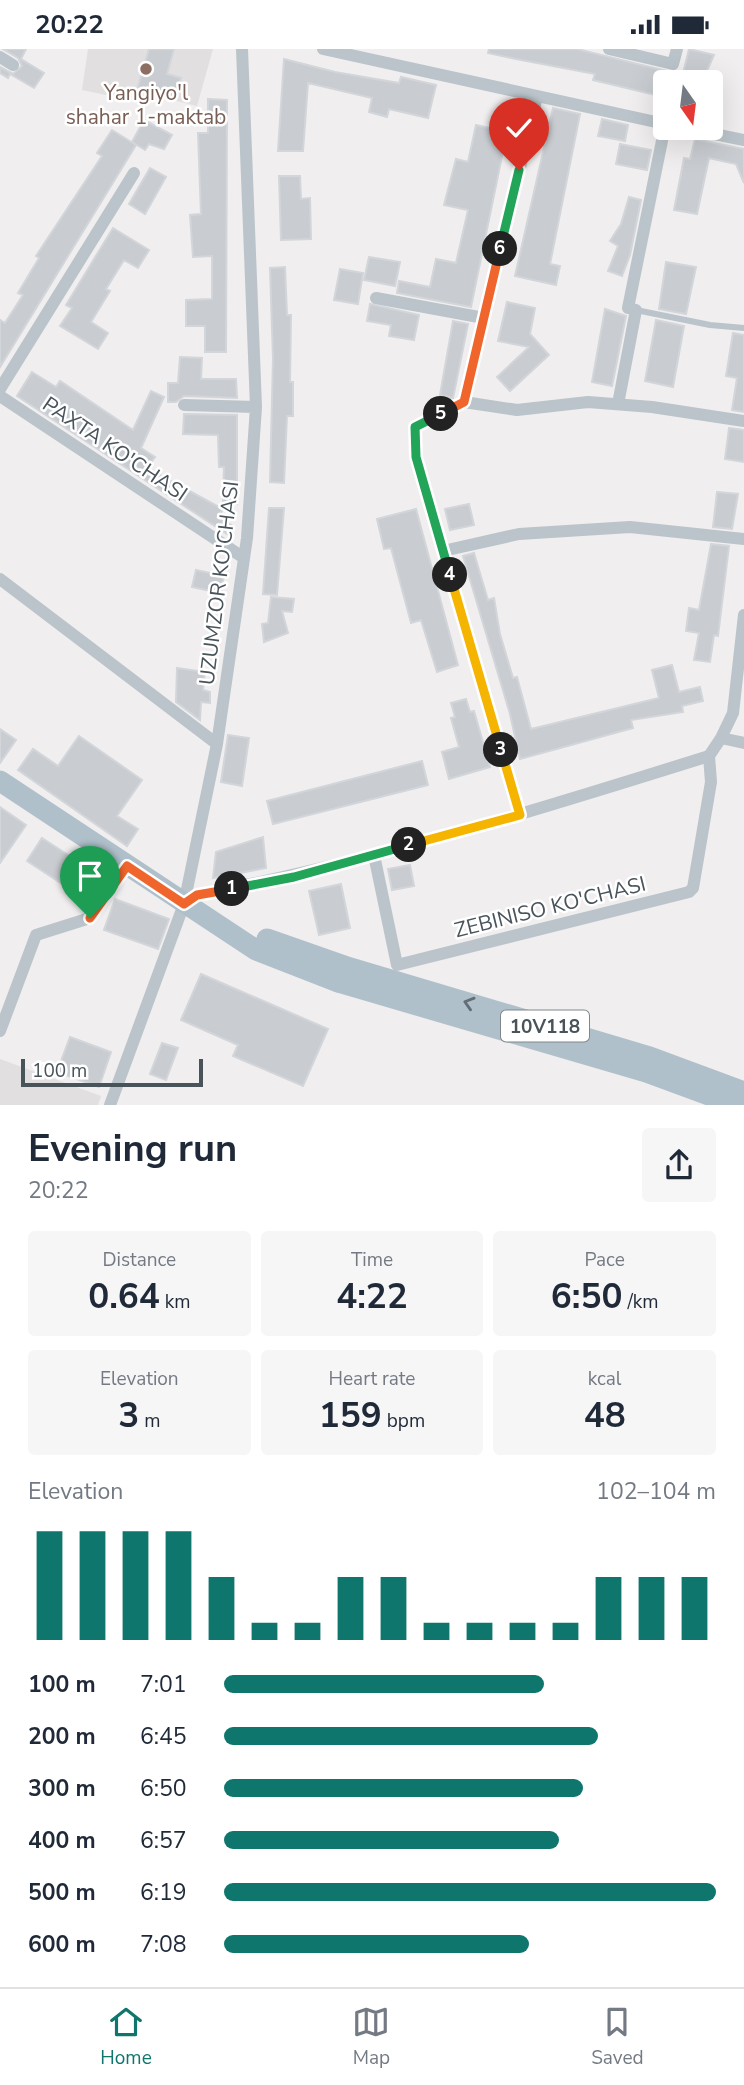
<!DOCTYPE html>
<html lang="en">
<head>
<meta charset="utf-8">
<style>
  body { margin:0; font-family:"Nunito Sans",sans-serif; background:#f6f6f7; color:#1f2937; height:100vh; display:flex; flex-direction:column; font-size:26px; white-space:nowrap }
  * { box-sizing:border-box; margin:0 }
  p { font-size:23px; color:#747a83 }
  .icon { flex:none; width:38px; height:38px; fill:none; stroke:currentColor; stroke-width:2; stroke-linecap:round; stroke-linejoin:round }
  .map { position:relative; height:1056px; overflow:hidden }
  .details { display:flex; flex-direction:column; background:#fff; flex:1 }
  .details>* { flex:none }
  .needle { width:46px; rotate:166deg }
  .fabs { position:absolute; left:653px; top:21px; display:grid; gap:14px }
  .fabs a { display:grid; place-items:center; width:70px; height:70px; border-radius:7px; background:#fff; box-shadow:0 7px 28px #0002; font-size:35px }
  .scale { position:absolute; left:21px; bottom:18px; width:182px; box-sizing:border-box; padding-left:7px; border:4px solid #48535a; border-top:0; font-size:19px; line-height:24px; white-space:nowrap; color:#48535a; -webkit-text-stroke:5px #fff; paint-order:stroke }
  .pin { position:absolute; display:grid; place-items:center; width:60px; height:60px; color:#fff; margin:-72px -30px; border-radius:50% 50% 50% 0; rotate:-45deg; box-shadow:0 0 7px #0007 }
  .pin .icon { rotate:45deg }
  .km { position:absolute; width:35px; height:35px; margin:-18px; border-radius:50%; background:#222; color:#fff; font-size:19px; line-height:35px; text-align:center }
  .round { display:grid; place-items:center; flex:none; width:74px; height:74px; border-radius:7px; background:#f6f6f7 }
  .summary { display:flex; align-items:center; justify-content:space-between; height:119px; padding:0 28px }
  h1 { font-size:38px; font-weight:700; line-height:52px }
  .metrics { display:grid; grid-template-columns:repeat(3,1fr); gap:10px; height:119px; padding:7px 28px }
  .metrics div { display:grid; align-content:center; border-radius:7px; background:#f6f6f7; text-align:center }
  .metrics b { font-size:35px; font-weight:700 }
  .metrics small { font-size:19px; font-weight:400 }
  .metrics p { font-size:19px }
  .chart { height:196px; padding:14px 28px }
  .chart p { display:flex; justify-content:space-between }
  .chart svg { width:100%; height:126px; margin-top:7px; stroke:#0f766e; stroke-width:6 }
  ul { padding:0 28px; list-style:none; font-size:23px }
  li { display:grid; grid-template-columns:112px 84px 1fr; align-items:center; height:52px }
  li i { height:18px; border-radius:9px; background:#0f766e }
  .status { display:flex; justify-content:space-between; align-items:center; height:49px; padding:0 35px; background:#fff; direction:ltr }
  .status svg { height:19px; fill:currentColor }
  .tab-bar { display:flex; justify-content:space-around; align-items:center; height:98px; border-top:2px solid #e0e1e3; background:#fff; font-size:19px; color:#747a83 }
  .tab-bar a { display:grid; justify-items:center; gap:4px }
  .tab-bar .current { color:#0f766e }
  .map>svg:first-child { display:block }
  .education { fill:#e1dfdf }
  .building { fill:#c9ccd0; stroke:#d2d5d9; stroke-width:2 }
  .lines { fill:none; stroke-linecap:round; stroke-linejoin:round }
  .lane { stroke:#bac4ca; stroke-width:6 }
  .street { stroke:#bac4ca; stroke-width:12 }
  .primary { stroke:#b0c0ca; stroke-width:21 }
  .primary-bridge { stroke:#b0c0ca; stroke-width:21 }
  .oneway { stroke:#626e76 }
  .split-1-casing { stroke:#fff; stroke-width:14 }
  .split-2-casing { stroke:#fff; stroke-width:14 }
  .split-3-casing { stroke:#fff; stroke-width:14 }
  .split-4-casing { stroke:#fff; stroke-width:14 }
  .split-5-casing { stroke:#fff; stroke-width:14 }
  .split-6-casing { stroke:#fff; stroke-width:14 }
  .split-7-casing { stroke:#fff; stroke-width:14 }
  .split-1 { stroke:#f0652b; stroke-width:9 }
  .split-2 { stroke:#22a559; stroke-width:9 }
  .split-3 { stroke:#f5b400; stroke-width:9 }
  .split-4 { stroke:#f5b400; stroke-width:9 }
  .split-5 { stroke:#22a559; stroke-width:9 }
  .split-6 { stroke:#f0652b; stroke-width:9 }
  .split-7 { stroke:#22a559; stroke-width:9 }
  .education-dot { fill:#8d6e63; stroke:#fff; stroke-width:2.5 }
  .labels { text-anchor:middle; stroke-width:5; stroke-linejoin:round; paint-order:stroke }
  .shield { fill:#fff; stroke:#7f878c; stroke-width:2 }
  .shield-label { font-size:19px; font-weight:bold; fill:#48535a }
  .education-label { font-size:21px; fill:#785e54; stroke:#fff }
  .street-label { font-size:21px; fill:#48535a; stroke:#fff }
</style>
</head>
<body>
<div class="status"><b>20:22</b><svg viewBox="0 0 49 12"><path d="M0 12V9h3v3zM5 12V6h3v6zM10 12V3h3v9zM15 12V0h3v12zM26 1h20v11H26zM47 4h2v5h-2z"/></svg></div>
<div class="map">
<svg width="744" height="1056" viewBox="0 0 744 1056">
  <rect width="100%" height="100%" fill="#f0eeee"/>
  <path class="education" d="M88 0H213L197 57 139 43 135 52 82 41Z
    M0 1010 101 1047 98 1056H0Z"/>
  <path class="building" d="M3 0H26L21 10 44 24 34 39 10 25 8 29 0 24V18L13 25 22 17 18 9Z
    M149 0H174L167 25 181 29 176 48 138 38Z
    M489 0H577L666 22 660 47 593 31 595 25 516 10 488 4Z
    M689 0 714 6 702 33H681Z
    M284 10 335 23 399 34 401 28 436 36 428 69 389 60 387 68 369 63 372 49 308 34 303 102H278Z
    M208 50 227 51 226 303H205V277H186V251L212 250V207L193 208 190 166 201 165 198 84H208Z
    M553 59 580 65 550 215 560 217 556 236 515 227Z
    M602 70 628 76 625 92 598 87Z
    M144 71 172 86 164 100 149 95 145 101 132 93Z
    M476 76 507 83 471 258 397 244 399 232 430 238 436 210 456 214 468 161 444 156 456 110 468 113Z
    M112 81 136 96 0 318V271L5 274 23 246 18 244 39 209 36 207 102 107 97 104Z
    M695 90 744 100V134L736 115 709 109 697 165 674 161 684 109 690 110Z
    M620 95 651 101 647 121 616 115Z
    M150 119 166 128 145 165 129 155Z
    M279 127H300L301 150 310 149 311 190 281 191Z
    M629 148 641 151 630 206 622 227 608 222 618 197 610 192 621 175Z
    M113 179 149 201 138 219 124 211 106 240 110 242 91 273 108 284 98 300 60 277 72 259 66 256Z
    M369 208 400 213 395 237 364 231Z
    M666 213 696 218 686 265 659 260Z
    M285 218 287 266H291L290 333H293V367H287L284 434 270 433 273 309 270 219Z
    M340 220 363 224 358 255 334 251Z
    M507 253 535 259 530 285 549 306 510 342 497 328 529 298 498 292Z
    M370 255 419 266 414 291 389 287 391 276 367 272Z
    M605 260 626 267 612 337 592 333Z
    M656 271 684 277 673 338 645 332Z
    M453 272 468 275 453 349 440 346Z
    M733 284 744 286V363L732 361 737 329 726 327Z
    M180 308 202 309 201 330H236L237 349 184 347 176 353H168V334H178Z
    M32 323 56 338 60 332 133 381 151 342 164 348 141 399 155 408 147 419 223 460 218 468 231 476 227 485 17 347Z
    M184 365 237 366V455L223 454 224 418H219L218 386 183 385Z
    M729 379 744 381V413L725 410Z
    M717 443 738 445 732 480 713 478Z
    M469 455 474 476 450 481 445 460Z
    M269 459H284L277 546 263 545Z
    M416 460 458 616 437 623 421 571 411 574 391 499 384 500 377 470Z
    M711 495 729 497 718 587 714 586 710 613 694 611 699 584 686 582 689 559 699 561Z
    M474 504 488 551 494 549 500 585 513 629 517 628 531 680 659 649 652 621 672 616 679 643 700 638 703 652 682 657 683 663 631 671 633 679 520 710 510 665 463 507Z
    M196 521 224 527 220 544 192 538Z
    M271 548 294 550 292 563 282 562 288 584 264 593 262 575 268 574Z
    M177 619 205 623 203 641 210 643V654L201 653 200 671 176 653Z
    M466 650 470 663 474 662 490 718 449 730 442 703 459 698 451 669 455 668 451 654Z
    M0 680 16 691 0 714Z
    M228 686 249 689 242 737 221 733Z
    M79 687 142 731 117 767 138 780 127 797 18 721 33 700 58 717Z
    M422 712 428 736 273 775 267 752Z
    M0 758 26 776 0 814Z
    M263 788 266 819 213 829 216 803Z
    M42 789 105 830 90 853 27 812Z
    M410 816 414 837 392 841 388 820Z
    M341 835 350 879 319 886 309 842Z
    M115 850 169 870 158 900 104 881Z
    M201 925 328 980 303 1037 233 1007 238 996 181 971Z
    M70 988 111 1003 99 1038 57 1023Z
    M162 994 178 999 166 1031 150 1025Z"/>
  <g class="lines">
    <path class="lane" d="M636 261 710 276 744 279"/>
    <path class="street" d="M323 0 665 75
      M609 0 673 15 677 0
      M0 8 13 16
      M685 79 744 91
      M376 249 484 269
      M0 340 134 124
      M0 347 244 509
      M464 353 415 378 416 408 520 766
      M464 353 537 47
      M464 353 517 361 588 353 652 358 744 372
      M618 355 636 261 628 259 665 77
      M184 356 256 358
      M443 502 519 485 630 478 744 490
      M0 530 217 695
      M744 566 733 664 721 689 744 694
      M374 806 397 916 689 843 693 839 711 733 709 707
      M184 855 197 846C371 813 540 760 709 707L721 689
      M0 982 36 886 90 869 126 817
      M110 1056 184 855 217 695 247 489 256 358 242 0"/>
    <path class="primary" d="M0 732 256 901 338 933
      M267 890 344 917"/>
    <path class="primary-bridge" d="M344 917 650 1008 744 1043
      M338 933 646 1023 736 1056"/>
  </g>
  <defs><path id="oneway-chevron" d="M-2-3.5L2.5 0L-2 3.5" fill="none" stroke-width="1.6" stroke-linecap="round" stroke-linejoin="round" transform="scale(1.75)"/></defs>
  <use class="oneway" href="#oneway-chevron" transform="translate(469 954) rotate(-163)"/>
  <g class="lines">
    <g class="split-1-casing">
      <path id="split-1" d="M90 869 127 817 184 855 197 846 232 840"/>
    </g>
    <g class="split-2-casing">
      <path id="split-2" d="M232 840 294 828 409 796"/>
    </g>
    <g class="split-3-casing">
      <path id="split-3" d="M409 796 520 766 501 701"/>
    </g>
    <g class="split-4-casing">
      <path id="split-4" d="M450 526 501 701"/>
    </g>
    <g class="split-5-casing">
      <path id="split-5" d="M441 365 415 378 416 408 450 526"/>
    </g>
    <g class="split-6-casing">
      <path id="split-6" d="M441 365 464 353 500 200"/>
    </g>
    <g class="split-7-casing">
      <path id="split-7" d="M500 200 519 121"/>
    </g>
    <use href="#split-1" class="split-1"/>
    <use href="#split-2" class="split-2"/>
    <use href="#split-3" class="split-3"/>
    <use href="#split-4" class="split-4"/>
    <use href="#split-5" class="split-5"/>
    <use href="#split-6" class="split-6"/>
    <use href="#split-7" class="split-7"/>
  </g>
  <circle class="education-dot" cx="146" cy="20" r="7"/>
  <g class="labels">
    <rect class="shield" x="501" y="961.5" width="88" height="31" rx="5"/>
    <g class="shield-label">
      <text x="545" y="984">10V118</text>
    </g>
    <g class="education-label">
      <text x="146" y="51">Yangiyo'l<tspan x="146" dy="24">shahar 1-maktab</tspan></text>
    </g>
    <g class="street-label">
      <text transform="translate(115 400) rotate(34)" y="7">PAXTA KO'CHASI</text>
      <text transform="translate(219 534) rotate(-83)" y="7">UZUMZOR KO'CHASI</text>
      <text transform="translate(550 858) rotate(-14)" y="7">ZEBINISO KO'CHASI</text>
    </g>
  </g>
</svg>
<div class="fabs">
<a><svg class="needle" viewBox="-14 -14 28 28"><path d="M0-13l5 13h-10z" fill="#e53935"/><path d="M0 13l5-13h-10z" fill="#747a83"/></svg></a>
</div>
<div class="scale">100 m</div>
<div class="pin" style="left:90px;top:869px;background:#1e9e55"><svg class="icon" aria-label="arrive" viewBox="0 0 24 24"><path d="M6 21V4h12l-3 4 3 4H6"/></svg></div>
<div class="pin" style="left:519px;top:121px;background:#d93025"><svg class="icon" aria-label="check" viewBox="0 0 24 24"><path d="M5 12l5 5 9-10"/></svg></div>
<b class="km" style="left:232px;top:840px">1</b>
<b class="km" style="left:409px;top:796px">2</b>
<b class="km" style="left:501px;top:701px">3</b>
<b class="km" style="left:450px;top:526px">4</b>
<b class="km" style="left:441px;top:365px">5</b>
<b class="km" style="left:500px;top:200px">6</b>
</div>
<section class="details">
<div class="summary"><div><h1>Evening run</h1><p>20:22</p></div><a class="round"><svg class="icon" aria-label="share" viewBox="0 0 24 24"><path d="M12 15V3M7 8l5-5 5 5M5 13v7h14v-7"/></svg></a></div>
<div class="metrics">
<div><p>Distance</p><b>0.64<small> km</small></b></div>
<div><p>Time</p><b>4:22</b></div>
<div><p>Pace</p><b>6:50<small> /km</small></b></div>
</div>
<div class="metrics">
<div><p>Elevation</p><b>3<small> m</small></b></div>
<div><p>Heart rate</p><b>159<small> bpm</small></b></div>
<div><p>kcal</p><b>48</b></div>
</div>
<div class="chart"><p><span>Elevation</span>102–104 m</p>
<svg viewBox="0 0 160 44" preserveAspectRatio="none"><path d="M5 44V6M15 44V6M25 44V6M35 44V6M45 44V22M55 44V38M65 44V38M75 44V22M85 44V22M95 44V38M105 44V38M115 44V38M125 44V38M135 44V22M145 44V22M155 44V22"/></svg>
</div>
<ul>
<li><b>100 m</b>7:01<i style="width:65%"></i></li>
<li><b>200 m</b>6:45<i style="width:76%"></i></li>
<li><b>300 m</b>6:50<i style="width:73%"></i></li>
<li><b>400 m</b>6:57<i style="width:68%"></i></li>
<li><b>500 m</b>6:19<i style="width:100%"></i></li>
<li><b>600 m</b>7:08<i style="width:62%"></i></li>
</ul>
</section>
<nav class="tab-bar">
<a class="current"><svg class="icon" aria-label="home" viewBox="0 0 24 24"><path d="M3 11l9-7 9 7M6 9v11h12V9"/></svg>Home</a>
<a><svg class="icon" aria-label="map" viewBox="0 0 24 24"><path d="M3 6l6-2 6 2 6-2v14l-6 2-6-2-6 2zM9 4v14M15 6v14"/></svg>Map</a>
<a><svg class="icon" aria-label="saved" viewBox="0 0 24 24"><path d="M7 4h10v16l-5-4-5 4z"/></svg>Saved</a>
</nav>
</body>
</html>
